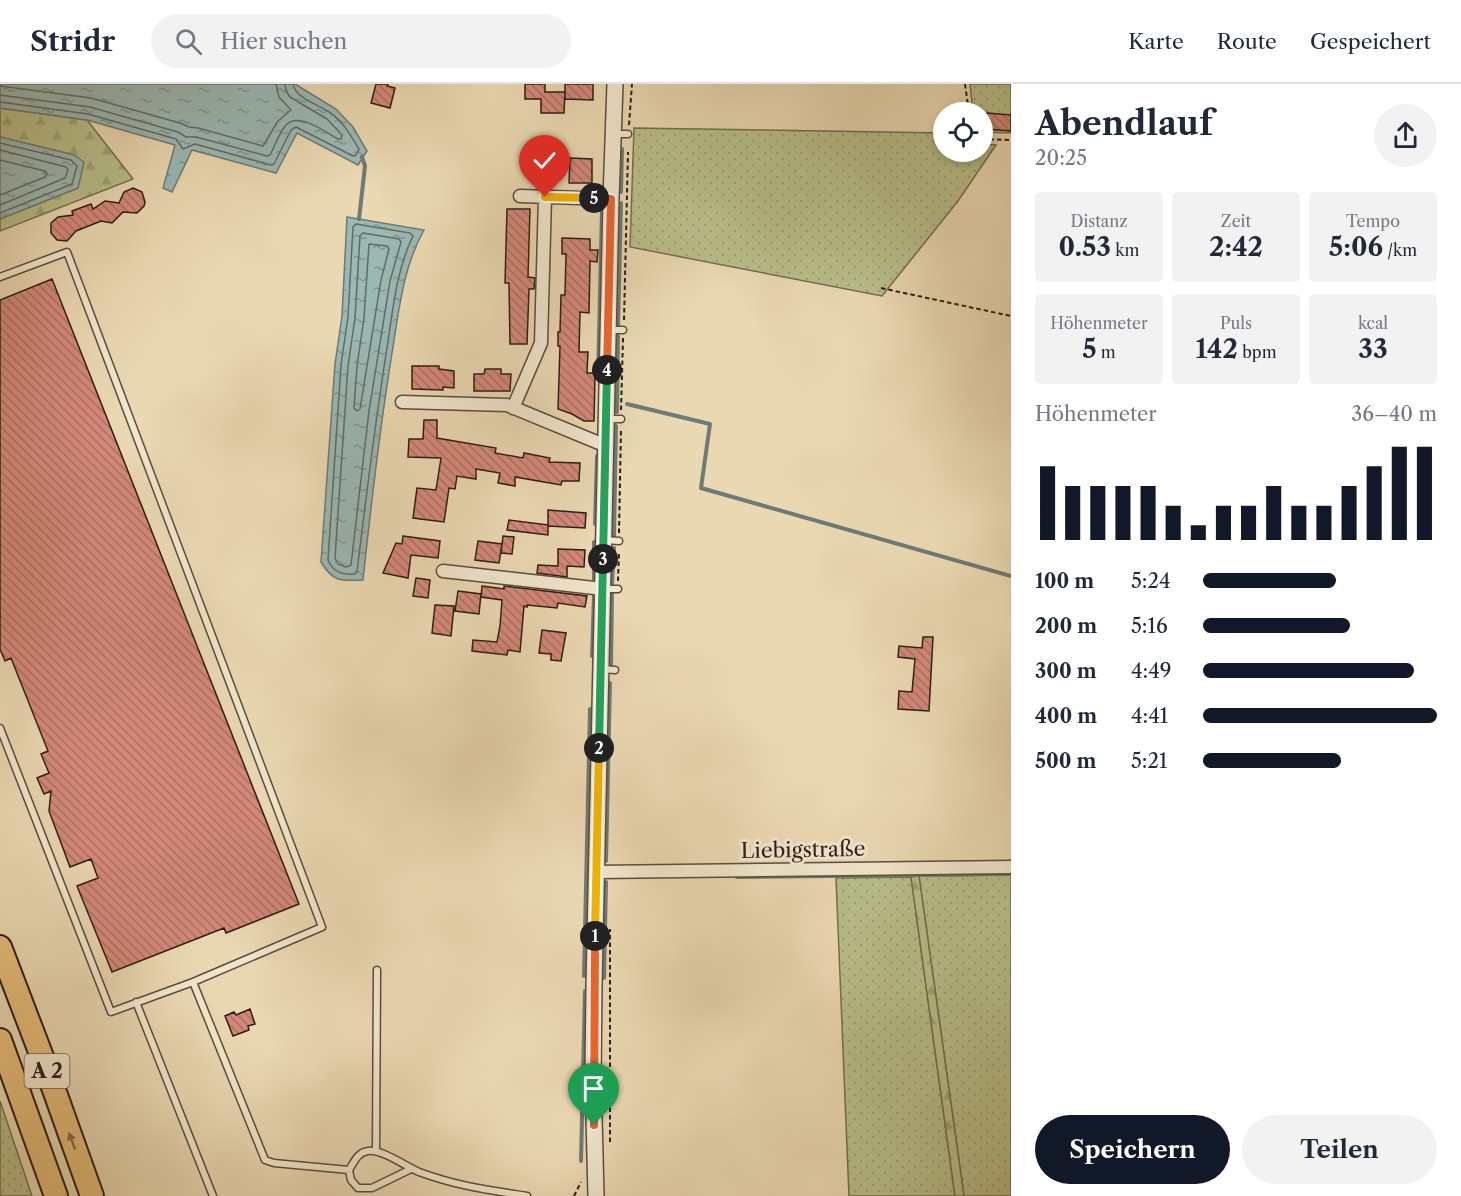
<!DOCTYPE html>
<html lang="de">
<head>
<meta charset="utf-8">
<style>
  body { margin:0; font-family:"Libre Caslon Text",serif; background:#f2f2f3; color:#1f2937; height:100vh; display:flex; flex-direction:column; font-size:22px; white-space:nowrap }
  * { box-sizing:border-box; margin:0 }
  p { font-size:20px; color:#747a83 }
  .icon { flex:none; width:33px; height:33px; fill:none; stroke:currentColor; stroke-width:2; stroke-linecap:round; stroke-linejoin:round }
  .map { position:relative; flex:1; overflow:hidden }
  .sheet { display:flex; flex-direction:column; background:#fff; width:450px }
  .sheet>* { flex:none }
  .tools { position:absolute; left:933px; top:18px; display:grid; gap:12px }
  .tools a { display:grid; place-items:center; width:60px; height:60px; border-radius:50%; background:#fff; box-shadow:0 3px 9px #0003; font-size:30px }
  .pin { position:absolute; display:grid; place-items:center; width:51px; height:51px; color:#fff; margin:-62px -26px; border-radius:50% 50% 50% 0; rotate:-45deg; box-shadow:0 0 6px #0007 }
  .pin .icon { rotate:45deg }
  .km { position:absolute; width:30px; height:30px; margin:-15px; border-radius:50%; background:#222; color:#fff; font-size:16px; line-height:30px; text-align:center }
  .round { display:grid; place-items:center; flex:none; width:63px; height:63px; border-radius:32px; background:#f2f2f3 }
  .overview { display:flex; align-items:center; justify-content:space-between; height:102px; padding:0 24px }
  h1 { font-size:33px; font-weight:700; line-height:45px }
  .metrics { display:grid; grid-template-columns:repeat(3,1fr); gap:9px; height:102px; padding:6px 24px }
  .metrics div { display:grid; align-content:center; border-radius:6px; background:#f2f2f3; text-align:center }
  .metrics b { font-size:26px; font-weight:700 }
  .metrics small { font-size:16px; font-weight:400 }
  .metrics p { font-size:16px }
  .chart { height:168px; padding:12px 24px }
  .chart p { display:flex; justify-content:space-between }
  .chart svg { width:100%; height:108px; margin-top:6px; stroke:#111827; stroke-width:6 }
  .cta { display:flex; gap:12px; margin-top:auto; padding:12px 24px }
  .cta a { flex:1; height:69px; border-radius:36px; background:#111827; color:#fff; font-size:24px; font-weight:700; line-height:69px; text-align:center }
  .cta a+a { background:#f2f2f3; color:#1f2937 }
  ul { padding:0 24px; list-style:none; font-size:20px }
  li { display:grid; grid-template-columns:96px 72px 1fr; align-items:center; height:45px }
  li i { height:15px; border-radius:8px; background:#111827 }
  header { display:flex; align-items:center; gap:36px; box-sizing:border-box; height:84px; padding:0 30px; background:#fff; border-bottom:2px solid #e0e1e3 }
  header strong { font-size:28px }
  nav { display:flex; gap:33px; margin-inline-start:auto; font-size:21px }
  .search { width:420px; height:54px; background:#f2f2f3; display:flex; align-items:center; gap:15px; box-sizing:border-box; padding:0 21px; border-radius:33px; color:#747a83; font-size:22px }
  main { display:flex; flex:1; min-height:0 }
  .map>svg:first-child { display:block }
  .grass { fill:url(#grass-dots); stroke:#726e4f; stroke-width:1.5 }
  .forest { fill:url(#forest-firs); stroke:#726e4f; stroke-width:1.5 }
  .water { fill:url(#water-ripples); stroke:#6e7a74; stroke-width:1.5 }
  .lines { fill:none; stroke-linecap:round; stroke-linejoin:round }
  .shore { stroke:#636a64; stroke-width:1.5 }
  .stream { stroke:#6e7a74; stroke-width:4 }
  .building { fill:url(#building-back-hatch); stroke:#2c1d14; stroke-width:1.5 }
  .service-casing { stroke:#5c4c3c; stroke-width:9 }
  .minor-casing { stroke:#5c4c3c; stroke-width:15 }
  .tertiary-casing { stroke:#5c4c3c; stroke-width:18 }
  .motorway-casing { stroke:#2c1d14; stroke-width:26 }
  .path { stroke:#2c1d14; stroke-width:2; stroke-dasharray:4.5 3; stroke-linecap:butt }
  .service { stroke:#f1e6cd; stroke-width:6 }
  .minor { stroke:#f1e6cd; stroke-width:12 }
  .tertiary { stroke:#f1e6cd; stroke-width:15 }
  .motorway { stroke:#e5bc79; stroke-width:22 }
  .oneway { fill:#886c46 }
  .split-1-casing { stroke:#fff; stroke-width:12 }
  .split-2-casing { stroke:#fff; stroke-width:12 }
  .split-3-casing { stroke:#fff; stroke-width:12 }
  .split-4-casing { stroke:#fff; stroke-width:12 }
  .split-5-casing { stroke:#fff; stroke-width:12 }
  .split-6-casing { stroke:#fff; stroke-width:12 }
  .split-1 { stroke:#f0652b; stroke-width:8 }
  .split-2 { stroke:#f5b400; stroke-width:8 }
  .split-3 { stroke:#22a559; stroke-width:8 }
  .split-4 { stroke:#22a559; stroke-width:8 }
  .split-5 { stroke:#f0652b; stroke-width:8 }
  .split-6 { stroke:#f5b400; stroke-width:8 }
  .labels { text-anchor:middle; stroke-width:6; stroke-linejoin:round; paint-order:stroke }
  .shield { fill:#f1e6cd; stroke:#67594c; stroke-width:1.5 }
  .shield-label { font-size:20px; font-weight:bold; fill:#2c1d14 }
  .street-label { font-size:21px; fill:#2c1d14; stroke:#f1e6cd }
</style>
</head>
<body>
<header>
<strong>Stridr</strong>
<div class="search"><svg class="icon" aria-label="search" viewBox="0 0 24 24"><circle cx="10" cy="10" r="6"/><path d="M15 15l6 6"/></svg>Hier suchen</div>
<nav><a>Karte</a><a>Route</a><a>Gespeichert</a></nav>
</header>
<main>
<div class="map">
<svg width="1011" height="1112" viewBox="0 0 1011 1112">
  <defs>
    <pattern id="grass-dots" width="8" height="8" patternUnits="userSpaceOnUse" patternTransform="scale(1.5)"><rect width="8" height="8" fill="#b8be8a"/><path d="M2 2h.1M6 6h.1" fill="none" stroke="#9ea376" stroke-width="1.8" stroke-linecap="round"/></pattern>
    <pattern id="forest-firs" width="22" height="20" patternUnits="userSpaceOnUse" patternTransform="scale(1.5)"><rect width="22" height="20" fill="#b8be8a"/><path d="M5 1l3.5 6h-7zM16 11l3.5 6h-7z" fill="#9ea376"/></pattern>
    <pattern id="water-ripples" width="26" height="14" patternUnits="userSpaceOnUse" patternTransform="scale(1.5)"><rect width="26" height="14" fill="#9ab8b4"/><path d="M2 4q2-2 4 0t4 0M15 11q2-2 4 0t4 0" fill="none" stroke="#7e9591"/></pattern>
    <pattern id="building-back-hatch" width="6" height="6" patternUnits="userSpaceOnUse" patternTransform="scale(1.5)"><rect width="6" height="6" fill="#d48879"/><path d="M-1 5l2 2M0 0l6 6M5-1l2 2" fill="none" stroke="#ac6f62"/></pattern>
  </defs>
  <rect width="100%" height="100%" fill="#ead8b2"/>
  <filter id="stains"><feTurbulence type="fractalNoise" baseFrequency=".00333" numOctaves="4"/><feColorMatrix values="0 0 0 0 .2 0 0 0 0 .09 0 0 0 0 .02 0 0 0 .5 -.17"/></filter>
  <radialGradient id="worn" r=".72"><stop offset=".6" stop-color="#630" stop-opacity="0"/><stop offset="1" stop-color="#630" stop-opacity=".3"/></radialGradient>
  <path class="grass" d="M970 0H1011V49L983 48 982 28H973Z
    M634 44 943 49 944 68H982L983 60 996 61 958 117 882 212 630 163Z
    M1011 791V1112H964L919 792Z
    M911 793 955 1112H849L836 794Z
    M0 1017 32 1112H0Z"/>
  <path class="forest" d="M0 24 87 36 133 95 0 147V135L78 104 74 71 0 53Z
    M919 792 964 1112H955L911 793Z"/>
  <path class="water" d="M0 0H295L336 25 353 43 367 67 358 81 297 49 276 89 192 66 172 108 163 104 175 61 87 36 0 24Z
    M0 53 74 71 84 78 78 104 0 135Z
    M347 133 424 146C403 183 399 226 392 269 380 344 371 420 363 496 341 497 333 498 321 478L335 280 342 232Z"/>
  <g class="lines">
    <path class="shore" d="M0 2 91 14 180 39 189 43 198 44 263 62 278 37 291 26 279 13 276 0
      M0 11 90 23 178 48 186 53H196L267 72 270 71C275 62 279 49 286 41 299 27 326 49 338 55H341L342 51 327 35 290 13 286 7 285 0
      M0 18 88 30 176 55 183 65 195 60 271 81 274 80 291 46 296 43 353 72 356 71 359 65C351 52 343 37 329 28 319 21 294 13 293 0
      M0 59 71 76 77 82 72 100 0 129
      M0 66 66 83 68 86 65 94 0 121
      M0 76 45 87 47 90 45 93 0 111
      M356 140 410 149 413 152C396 187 393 226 387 264 375 339 366 413 357 488L355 490C342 491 333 488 328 476L341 281 348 233 353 143Z
      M363 149 399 155 401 158 390 197 369 327 351 481 346 483 338 480 335 474 348 282 355 234 360 152Z
      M369 160 387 162 389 165 381 196 360 325 357 327 354 324 357 282 364 234Z"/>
    <path class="stream" d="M621 108 622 65
      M359 135 365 82 362 73
      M618 242 621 119
      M598 294 602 127
      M627 320 710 340 701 404 1011 492
      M617 328 618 252
      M595 440 597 372
      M614 452 616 342
      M594 495V458
      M612 500 614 464
      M592 572 594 512
      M611 581 612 509
      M606 777 610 599
      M737 793 1011 790
      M584 892 590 625
      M604 894 606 798
      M581 1077 585 907"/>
  </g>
  <path class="building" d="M376 0H388L387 2 395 4 390 24 371 19Z
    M525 0H545V8H565L564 29H541V15H525Z
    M565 0H593V16L565 15Z
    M987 29 1011 31V47L986 45Z
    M570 74 592 75V99H569Z
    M133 104 142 108 145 118 144 122 137 129 123 128 112 139 101 137 76 147 67 157 57 156 51 149V139L58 133 73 131 72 127 91 120 93 125 105 117 119 119 124 108Z
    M507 125H530L528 193 535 194 534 205H529L527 260H510L509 199H505Z
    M562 154 590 155V166H598L597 178 590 177 589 229 580 228 579 268H588L587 289H595L594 337H584L572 330 558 325 560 262H558V248H560L561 211H565L566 170H562Z
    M52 195 299 820 226 849 224 844 112 888 77 802 98 794 91 775 70 783 49 727 51 707 44 710 37 694 49 689 41 670 48 667 11 574 5 577 0 565V216Z
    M412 282H439V285L454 287V304L443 303V306L412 305Z
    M485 285H501V290H511L510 307H474V290H484Z
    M424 336H437V354L496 364 495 369 523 374 524 369 550 374 549 378 580 379 579 397H562L561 401 515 393V402L498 399 500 389 476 385V395L457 392 455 405 449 404 444 438 413 434 417 404 436 406 441 374 408 373 409 355H423Z
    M548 426 586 429 585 444 548 442V451L507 446 509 436 548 441Z
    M403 452 440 457 438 474 411 471 408 494 383 489 396 459 402 460Z
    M503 452 514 453 512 470 501 469Z
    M478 457 502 460 499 479 475 476Z
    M558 465 585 466 584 483 567 482V493L537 489 538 481 558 482Z
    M416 494 430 496 428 514 413 512Z
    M482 502 504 505V502L587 512 585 523 558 519 557 524 527 521V523L524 522 520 568 508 566 507 571 472 567 473 556 497 558 500 542 502 516 481 513Z
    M458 507 481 510 479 530 455 527Z
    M435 521 454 522 451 552 432 549Z
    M542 546 566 549 561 577 551 576V570L539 569Z
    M923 553H933L929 627 898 625 899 607 912 608 915 575 898 573 899 562 922 564Z
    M250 925 255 940 248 942 249 946 233 952 225 932 234 928 236 931Z"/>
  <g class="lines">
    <g class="service-casing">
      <path id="service" d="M614 50H628
        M0 193 67 168 322 843 193 898 111 928 0 644
        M609 246H623
        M607 335H621
        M605 456 619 457
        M603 505H618
        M601 585 615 586
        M193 898 265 1076 274 1079 349 1086
        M136 918 213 1112
        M376 1067 377 886
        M411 1085 372 1104H358L351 1096 349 1086C354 1078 358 1068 368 1067 382 1065 405 1082 419 1088 457 1102 488 1106 527 1112"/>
    </g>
    <g class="minor-casing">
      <path id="minor" d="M520 112 611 115
        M402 318 507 321 599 359H606
        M513 324 541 259 545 113
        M443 487 603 505
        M597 788 1011 783"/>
    </g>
    <g class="tertiary-casing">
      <path id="tertiary" d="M596 1112 593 992 594 902 611 115 615 0"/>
    </g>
    <g class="motorway-casing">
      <path id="motorway" d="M0 863 47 986 92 1112
        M0 956 56 1112"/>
    </g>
    <path class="path" d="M965 0 969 28
      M629 41 632 0
      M982 55 1011 56
      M881 204 1011 232
      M624 236 628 68
      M621 326 623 254
      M619 449 621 344
      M618 497 619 467
      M610 1058V845
      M574 1112 581 1098"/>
    <use href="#service" class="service"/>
    <use href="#minor" class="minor"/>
    <use href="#tertiary" class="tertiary"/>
    <use href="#motorway" class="motorway"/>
  </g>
  <defs><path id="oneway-solid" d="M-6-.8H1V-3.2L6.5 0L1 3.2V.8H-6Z" transform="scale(1.5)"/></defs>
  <use class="oneway" href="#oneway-solid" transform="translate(72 1057) rotate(-110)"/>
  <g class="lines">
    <g class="split-1-casing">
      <path id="split-1" d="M594 1041 595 852"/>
    </g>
    <g class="split-2-casing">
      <path id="split-2" d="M595 852 599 664"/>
    </g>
    <g class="split-3-casing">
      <path id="split-3" d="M599 664 603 475"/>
    </g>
    <g class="split-4-casing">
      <path id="split-4" d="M603 475 607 286"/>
    </g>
    <g class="split-5-casing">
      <path id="split-5" d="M594 114 611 115 607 286"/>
    </g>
    <g class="split-6-casing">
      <path id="split-6" d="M545 113 594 114"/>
    </g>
    <use href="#split-1" class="split-1"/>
    <use href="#split-2" class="split-2"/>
    <use href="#split-3" class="split-3"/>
    <use href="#split-4" class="split-4"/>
    <use href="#split-5" class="split-5"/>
    <use href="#split-6" class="split-6"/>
  </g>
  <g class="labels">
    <rect class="shield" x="24.5" y="970" width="45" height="34" rx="4.5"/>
    <g class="shield-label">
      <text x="47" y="994">A 2</text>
    </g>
    <g class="street-label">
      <text transform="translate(803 766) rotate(-1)" y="7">Liebigstraße</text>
    </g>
  </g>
  <rect width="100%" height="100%" filter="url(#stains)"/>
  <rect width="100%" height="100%" fill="url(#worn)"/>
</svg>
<div class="tools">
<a><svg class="icon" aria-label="locate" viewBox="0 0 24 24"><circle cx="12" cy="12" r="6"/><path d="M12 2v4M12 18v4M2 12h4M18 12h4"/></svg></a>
</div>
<div class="pin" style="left:594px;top:1041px;background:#1e9e55"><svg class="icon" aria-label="arrive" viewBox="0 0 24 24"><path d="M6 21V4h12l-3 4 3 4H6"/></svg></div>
<div class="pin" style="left:545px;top:113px;background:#d93025"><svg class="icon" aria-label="check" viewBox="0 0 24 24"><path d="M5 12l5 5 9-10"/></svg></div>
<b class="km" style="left:595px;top:852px">1</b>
<b class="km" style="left:599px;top:664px">2</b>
<b class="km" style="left:603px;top:475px">3</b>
<b class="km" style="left:607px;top:286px">4</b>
<b class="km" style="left:594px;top:114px">5</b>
</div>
<section class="sheet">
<div class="overview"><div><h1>Abendlauf</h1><p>20:25</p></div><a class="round"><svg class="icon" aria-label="share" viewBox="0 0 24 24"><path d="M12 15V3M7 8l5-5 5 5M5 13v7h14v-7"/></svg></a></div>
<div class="metrics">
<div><p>Distanz</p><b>0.53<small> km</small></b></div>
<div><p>Zeit</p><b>2:42</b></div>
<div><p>Tempo</p><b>5:06<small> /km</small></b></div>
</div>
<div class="metrics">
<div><p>Höhenmeter</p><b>5<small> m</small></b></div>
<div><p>Puls</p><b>142<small> bpm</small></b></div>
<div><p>kcal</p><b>33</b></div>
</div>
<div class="chart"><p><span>Höhenmeter</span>36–40 m</p>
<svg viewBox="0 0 160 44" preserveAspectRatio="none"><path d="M5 44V14M15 44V22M25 44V22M35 44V22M45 44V22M55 44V30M65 44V38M75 44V30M85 44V30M95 44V22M105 44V30M115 44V30M125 44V22M135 44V14M145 44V6M155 44V6"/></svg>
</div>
<ul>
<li><b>100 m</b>5:24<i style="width:57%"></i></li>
<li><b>200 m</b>5:16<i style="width:63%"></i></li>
<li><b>300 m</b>4:49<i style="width:90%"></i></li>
<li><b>400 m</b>4:41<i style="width:100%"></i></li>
<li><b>500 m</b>5:21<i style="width:59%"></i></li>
</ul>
<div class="cta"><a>Speichern</a><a>Teilen</a></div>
</section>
</main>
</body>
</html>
